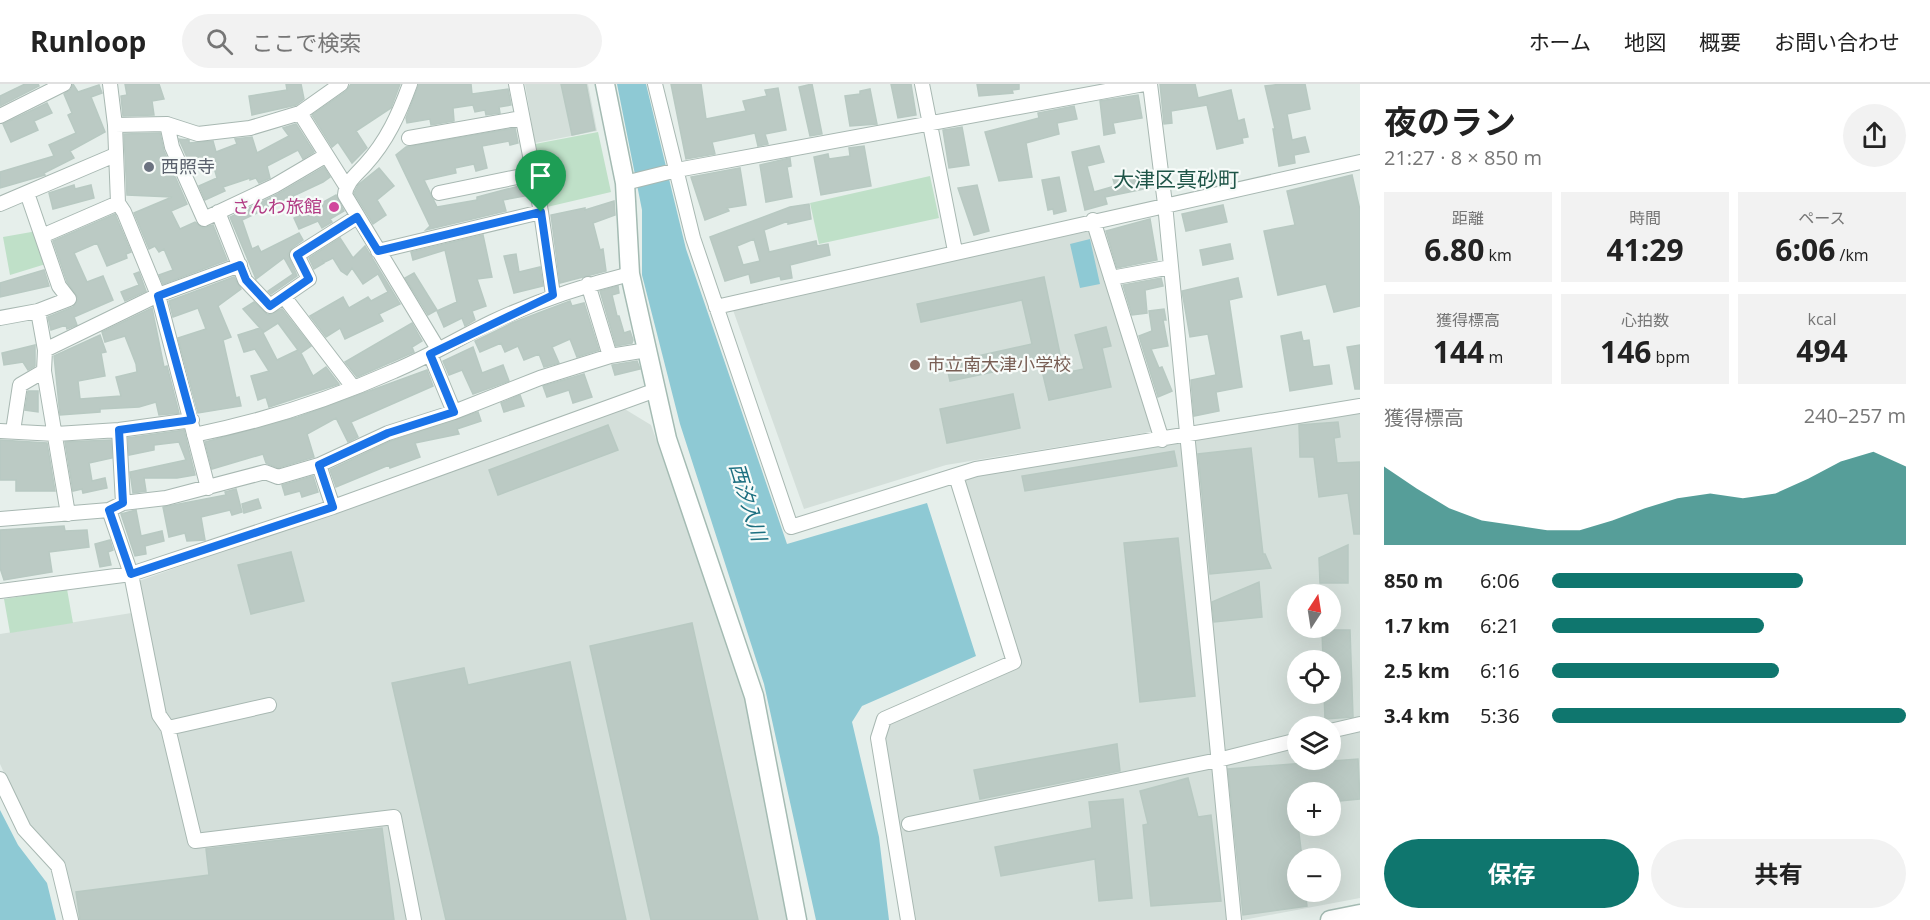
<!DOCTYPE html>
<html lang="ja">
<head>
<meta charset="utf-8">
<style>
  body { margin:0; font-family:"Open Sans","Noto Sans JP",sans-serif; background:#f2f2f2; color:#222; height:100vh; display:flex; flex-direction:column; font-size:22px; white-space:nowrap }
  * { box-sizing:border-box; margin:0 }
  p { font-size:20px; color:#767676 }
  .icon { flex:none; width:33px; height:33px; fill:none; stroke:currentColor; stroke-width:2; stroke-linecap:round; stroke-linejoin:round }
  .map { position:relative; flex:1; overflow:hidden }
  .details { display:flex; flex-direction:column; background:#fff; width:570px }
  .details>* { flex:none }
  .needle { width:39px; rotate:12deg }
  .buttons { position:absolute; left:1287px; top:500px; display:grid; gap:12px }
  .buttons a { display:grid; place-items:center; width:54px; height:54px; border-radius:50%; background:#fff; box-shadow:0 6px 24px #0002; font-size:30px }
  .pin { position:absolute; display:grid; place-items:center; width:51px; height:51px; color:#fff; margin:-62px -26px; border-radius:50% 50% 50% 0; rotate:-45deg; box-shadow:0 0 6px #0007 }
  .pin .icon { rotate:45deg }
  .round { display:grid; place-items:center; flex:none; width:63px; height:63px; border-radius:32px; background:#f2f2f2 }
  .headline { display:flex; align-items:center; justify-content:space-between; height:102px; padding:0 24px }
  h1 { font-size:33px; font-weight:700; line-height:45px }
  .figures { display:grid; grid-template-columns:repeat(3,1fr); gap:9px; height:102px; padding:6px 24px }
  .figures div { display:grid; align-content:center; border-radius:0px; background:#f2f2f2; text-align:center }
  .figures b { font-size:30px; font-weight:700 }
  .figures small { font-size:16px; font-weight:400 }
  .figures p { font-size:16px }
  .chart { height:168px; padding:12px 24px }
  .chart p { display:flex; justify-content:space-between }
  .chart svg { width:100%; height:108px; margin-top:6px; fill:#0f766e; opacity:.7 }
  .action { display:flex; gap:12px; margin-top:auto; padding:12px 24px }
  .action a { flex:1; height:69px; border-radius:36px; background:#0f766e; color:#fff; font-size:24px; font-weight:700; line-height:69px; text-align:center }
  .action a+a { background:#f2f2f2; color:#222 }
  ul { padding:0 24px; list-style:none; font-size:20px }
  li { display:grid; grid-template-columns:96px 72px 1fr; align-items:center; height:45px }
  li i { height:15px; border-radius:8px; background:#0f766e }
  header { display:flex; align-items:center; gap:36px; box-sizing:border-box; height:84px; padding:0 30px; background:#fff; border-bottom:2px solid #e0e0e0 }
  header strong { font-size:28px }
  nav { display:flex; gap:33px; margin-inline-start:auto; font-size:21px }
  .search { width:420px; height:54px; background:#f2f2f2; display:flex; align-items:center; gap:15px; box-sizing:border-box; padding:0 21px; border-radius:33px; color:#767676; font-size:22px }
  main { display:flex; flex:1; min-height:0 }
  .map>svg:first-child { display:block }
  .built { fill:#d4dfda; fill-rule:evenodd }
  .green { fill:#bfe0c8 }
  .water { fill:#8ec9d4 }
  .building { fill:#bbcac4; stroke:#b8c9c2; stroke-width:1.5; fill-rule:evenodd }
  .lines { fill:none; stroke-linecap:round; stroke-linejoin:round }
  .street-casing { stroke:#a8b8b2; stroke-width:16 }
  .secondary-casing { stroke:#a4bbb3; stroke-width:21 }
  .street { stroke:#fff; stroke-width:14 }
  .secondary { stroke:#fff; stroke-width:18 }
  .route-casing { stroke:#fff; stroke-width:12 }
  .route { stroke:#1a73e8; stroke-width:8 }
  .worship-dot { fill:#6b7280; stroke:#f7fbf9; stroke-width:2 }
  .hotel-dot { fill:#d1479c; stroke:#f7fbf9; stroke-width:2 }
  .education-dot { fill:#8d6e63; stroke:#f7fbf9; stroke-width:2 }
  .labels { text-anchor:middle; stroke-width:4.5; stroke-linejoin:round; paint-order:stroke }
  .worship-label { font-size:18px; fill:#5b616d; stroke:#f7fbf9; text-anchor:start }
  .hotel-label { font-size:18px; fill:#b23c85; stroke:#f7fbf9; text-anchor:end }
  .education-label { font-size:18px; fill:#785e54; stroke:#f7fbf9; text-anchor:start }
  .water-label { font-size:20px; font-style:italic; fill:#1c6f80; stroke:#f7fbf9 }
  .quarter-label { font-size:21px; fill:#1f5548; stroke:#f7fbf9 }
</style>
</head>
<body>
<header>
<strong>Runloop</strong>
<div class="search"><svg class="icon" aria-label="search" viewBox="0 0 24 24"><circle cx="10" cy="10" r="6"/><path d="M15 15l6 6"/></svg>ここで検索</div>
<nav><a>ホーム</a><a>地図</a><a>概要</a><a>お問い合わせ</a></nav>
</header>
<main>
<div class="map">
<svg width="1360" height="836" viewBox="0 0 1360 836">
  <rect width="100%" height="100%" fill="#e6efeb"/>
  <path class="built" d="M525 0H588L597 47 535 59Z
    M1093 146 1156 347 946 381 804 425 733 226Z
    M623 324 651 341 743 602 788 836H72L66 780 29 743 0 680V550L144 527 139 497Z
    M1360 329V814L1243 836H913L882 656 888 639 1020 580 964 397 972 389 1001 388ZM1298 510H1330V543H1298ZM1298 576H1330V609H1298ZM1298 642H1330V675H1298ZM1298 708H1330V741H1298ZM1298 774H1330V807H1298Z"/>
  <path class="green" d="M598 48 611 108 547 123 535 60Z
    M930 92 939 134 819 160 810 119Z
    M37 147 49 179 10 191 3 153Z
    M67 505 73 539 10 549 4 515Z"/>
  <path class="water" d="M617 0H646L686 165 787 460 927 419 976 572 862 622 852 638 879 753 889 836H816L764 600 680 340 642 191V126Z
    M1090 155 1100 200 1080 204 1070 160Z
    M0 726 18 761 47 799 56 836H0Z"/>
  <path class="building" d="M25 0H38L39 2 0 22V12Z
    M73 0 78 8 99 1 102 9 91 13 105 48 70 67 74 74 44 89 45 91 0 104V88L54 72 49 61 76 49 68 31 72 29 64 10 71 5Z
    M125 0H159L164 15 152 17 154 31 123 32 121 12 127 11Z
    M286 0H301L304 15 296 21 252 31 249 12 287 6Z
    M351 0H400L391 24 356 47 367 64 352 79 338 58 332 63 312 31 346 7Z
    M419 0H471L472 10 508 5 511 21 499 23 500 29 486 31 485 26 475 28 473 21 453 24 454 37 431 41 430 35 407 39 406 34Z
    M561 0H586L595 46 572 51Z
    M671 0H701L706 35 746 27 743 17 767 12 765 6 778 4 786 46 765 50 768 60 758 62 755 49 712 58 715 70 686 75Z
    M812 0 822 50 810 52 799 3Z
    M891 0H911L916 31 898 34Z
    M977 0H1019V5L1012 6 1013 9 979 12Z
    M1160 0H1195L1198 14 1231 6 1238 37 1244 35 1248 53 1242 54 1243 59 1217 65 1207 21 1171 27 1172 39 1164 40Z
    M1282 0H1305L1310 25 1287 30 1292 56 1305 53 1309 68 1294 71 1295 79 1279 82 1273 45H1275L1265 2Z
    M870 5 877 40 850 42 845 12 860 10V7Z
    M1138 11 1142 34 1113 39 1115 49 1104 51 1100 17Z
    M47 19 52 29 34 37 38 46 11 58 3 40Z
    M1074 22 1077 35 1057 39 1059 50 1026 59 1032 93 999 97 985 48 1039 34 1038 29Z
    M296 40 314 68 303 75 298 66 267 82 270 94 259 99 256 94 250 96V94L223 103 225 107 205 116 199 102 217 94 211 73 189 78 179 55 189 56V59L213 57 216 68 237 60 235 55 252 53 257 69 289 52 283 44Z
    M962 43 969 81 949 84 943 46Z
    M515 44 518 59 510 61 509 57 482 62 487 84 476 87 474 80 455 84 456 89 424 96 437 123 477 116V113L523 101 525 112 503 116 506 127 426 146 430 142 396 71 406 63Z
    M160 49 164 67 187 120 171 127 180 145 195 138 203 144 213 141 227 176 163 200 159 191 173 186 164 165 159 168 155 162 149 165 134 129 172 113 127 111 124 50Z
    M864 62 871 102 821 111 814 73 828 70 829 75 850 72 849 64Z
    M1099 62 1104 78 1087 82 1094 108 1115 102 1113 95 1150 87 1154 103 1105 113 1107 120 1085 126 1072 68Z
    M790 74 791 82 787 83 792 113 766 118 760 81Z
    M324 83 330 93 323 98 242 136 252 165 258 162 261 168 299 149 303 156 292 164 288 170 297 192 271 210 268 207 293 190 284 174 256 195 230 133 278 110Z
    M379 84 394 102 377 116 386 131 373 140 354 109 358 101Z
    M740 84 746 121 727 124 729 127 705 136 691 93Z
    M1352 91 1360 126V222L1334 228 1326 200 1278 211 1264 147 1295 141 1287 107Z
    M1059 93 1066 127 1054 130 1053 125 1048 126 1042 96Z
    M74 101 75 105 91 101 94 114 53 125 49 109Z
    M977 101 989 147 974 151 958 104Z
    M336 111 344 127 330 135 332 138 322 144 318 137 299 145 294 134Z
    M614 117 615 131 593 139 600 166 603 165 606 187 560 199 551 131 585 124V126Z
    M809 120 811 135 788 140V137L764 146 769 168 816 157 817 162 828 160 830 171 790 181 792 194 781 196 780 192 751 199 749 190 725 197 710 153 790 123ZM754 155 760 177 743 181 737 162Z
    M1223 121 1227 138 1186 147 1182 130Z
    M115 130 131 168 126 170 127 174 107 182 97 159 74 169 87 198 103 192 113 216 74 233 77 241 67 245 66 241 51 246 48 233 73 223 78 214 67 198 53 157Z
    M1150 135 1157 176 1117 184 1106 147Z
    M483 151 492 193 477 195 486 222 472 227 475 236 465 242 462 234 444 243 437 227 457 218 445 166 413 176 411 168Z
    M340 154 353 174 365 162 400 220 379 230 383 237 345 255 340 244 326 253 310 232 343 213 349 224 368 213 371 217 388 208 378 190 363 200 352 184 347 191 341 187 333 174 325 178 323 177 324 179 314 185 309 174Z
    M1230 160 1233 175 1203 181 1200 166Z
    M516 170 519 188 540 183 543 202 514 209 504 172Z
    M44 186 49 202 0 213V199Z
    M139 188 146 207 125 217 121 208 139 201 134 190Z
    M414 189 437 226 428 231 405 194Z
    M234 193 241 205 218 222 231 253 223 256 236 314 239 313 241 322 198 329 178 254 206 245 198 224 173 233 169 217Z
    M1044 193 1064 289 1084 285 1075 251 1106 243 1111 262 1102 264 1111 303 1049 316 1040 278 950 297 946 279 1032 260 1022 216 921 238 917 220Z
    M1161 194 1163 202 1145 206 1147 229 1132 231 1123 201Z
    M1238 194 1242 213 1229 216 1242 303 1216 308 1219 327 1194 332 1191 296 1216 291 1208 250 1190 253 1182 207Z
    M618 202 619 209 612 211 617 232H619L624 249 630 247 633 256 632 259 616 262 600 207Z
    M570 217 572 222 584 219 599 266 577 273 570 255 552 263 559 279 544 283 539 270 524 276 518 262 505 268 501 259 480 268 475 257 512 239Z
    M254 218 268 231 282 225 311 262 301 269 313 292 326 283 339 300 269 323 266 313 258 316 251 292 269 287 255 265 244 268 238 251 260 244 243 225ZM278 239 298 266 277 276 261 245 264 248Z
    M152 224 164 283 167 282 179 329 159 331 156 318 139 323 100 325V328L60 331 54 272 100 251 106 268 101 269 105 292 78 297 80 315 121 312 116 293 137 288 136 280 125 252 105 258 102 248Z
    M1164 225 1166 236H1163L1168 262 1151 265 1159 284 1162 283 1172 307 1158 313 1139 252 1152 247 1149 227Z
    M412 239 422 257 412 263 414 268 357 293 345 278Z
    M1301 248 1303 257 1309 256 1313 283 1329 281 1332 300 1290 307 1281 252Z
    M35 261V282L28 286 23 278 4 281 2 269Z
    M1360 261V305H1355L1347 263Z
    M473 263 482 289 503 281 509 297 473 310 462 286 449 291 443 277Z
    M637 277 640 285 615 291 612 281Z
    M427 286 433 302 351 338 358 353 348 358 336 334 307 350 314 373 278 384 266 379 263 370 212 385 205 358 298 333Z
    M584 290 592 313 573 319 569 306 547 313 543 302Z
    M28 307H38V328L25 326Z
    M1013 310 1020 344 947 359 940 325Z
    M520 311 524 322 504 328 501 319Z
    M478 328 481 337 457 345 459 350 415 359 420 373 390 384 389 381 336 403 330 386 391 357Z
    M1338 338 1340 353 1334 354 1337 379 1360 378V450H1354L1348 409 1319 413 1314 373H1300L1299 341Z
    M608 341 618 366 498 411 489 386Z
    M184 346 195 391 177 394H144L146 407 133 409 130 388 186 376 179 358 154 361V366L129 371 128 354Z
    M0 356 47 359 55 407H16V396H0Z
    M111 356 112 374 89 379 92 397 105 394 107 404 83 409 82 405 73 407 65 358Z
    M1251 364 1263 470H1265L1271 484 1210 490 1198 370Z
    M1174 367 1177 382 1025 407 1022 392Z
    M313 392 318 408 302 413 300 407 285 411 282 401Z
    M236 405 242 428 232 431 230 426 201 433 205 456 187 457 185 449 169 453 163 423 226 411 225 408Z
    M258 415 261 424 244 429 242 420Z
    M136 426 141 452 162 447 164 457 145 462 146 470 135 472 121 430Z
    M64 442 65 447 87 446 89 463 49 468 52 488 4 496 0 484V446Z
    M1178 454 1195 612 1140 618 1124 459Z
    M110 456 113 466 108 468 111 481 100 483 95 460Z
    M1348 461V499H1320L1319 474Z
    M291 468 304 517 251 530 238 481Z
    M1259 498 1262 533 1214 538 1212 518Z
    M692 539 758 836H651L590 562Z
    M1322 546H1350L1353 633 1325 635 1324 609H1330V576H1323Z
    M570 578 626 836H446L392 599 464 584 468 601Z
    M1117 660 1120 687 980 715 974 686Z
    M1358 675 1360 715 1330 718V708H1298V741L1302 774H1298V807H1305L1307 822 1243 831 1228 685Z
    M1188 694 1198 733 1211 731 1221 817 1151 822 1143 741 1148 740 1140 707Z
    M1123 715 1132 814 1099 817 1095 775 1001 792 995 763 1092 744 1089 718Z
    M382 744 394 836H80L76 808 209 791 206 765Z"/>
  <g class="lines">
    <g class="street-casing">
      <path id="street" d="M110 0 115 41 118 119 124 128 158 211 208 404
        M410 0C399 30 387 57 365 81 357 90 346 98 345 111L438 265
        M516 0 541 128 553 211
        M655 0 693 154 791 443 976 385 1360 322
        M922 0 955 167
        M1150 0 1165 120 1234 836
        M300 29 346 102
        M0 32 64 0
        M167 40 172 63 204 135 274 102 325 72
        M115 41 167 40 198 50 250 44 300 29 341 0
        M409 54 522 34
        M625 99 677 86 1144 0
        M439 109 532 90
        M0 120 115 71
        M218 128 245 196 270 222 309 195 297 171 357 133
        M1093 136 1162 356
        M42 152 118 119
        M378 167 541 128
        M1111 194 1171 183
        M588 200 610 272
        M285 214 353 303
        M716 223 1360 78
        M38 227 45 266 44 287 68 430
        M0 234 38 227 69 215 59 202 27 109
        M45 266 158 211 240 181
        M430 270 454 328
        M119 346 123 419
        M0 347 56 350 119 346 192 336
        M13 347 20 301 44 287
        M194 351C264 337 329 316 394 287 428 273 459 254 492 238 537 217 582 202 630 190
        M319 381 333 423
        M109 426 131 490 159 631 168 644 195 757 394 733 414 836
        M0 435 109 426 123 419 166 414 265 388 278 393 319 381 388 349 454 328 540 294 610 272 647 266
        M0 507 131 490 333 423 656 306
        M168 644 269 621
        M1330 647 1360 640
        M0 695 24 745 58 782 71 836
        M909 740 1218 676 1298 656
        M908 836 878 654 884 635 1014 578 956 392"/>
    </g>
    <g class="secondary-casing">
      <path id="secondary" d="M605 0 625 99 630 190 656 306 667 355 754 612 797 836
        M1330 836 1360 830"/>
    </g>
    <use href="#street" class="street"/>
    <use href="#secondary" class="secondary"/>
  </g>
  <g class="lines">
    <g class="route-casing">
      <path id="route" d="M541 128 553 211 430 270 454 328 388 349 319 381 333 423 131 490 109 426 123 419 119 346 192 336 158 212 240 181 246 196 270 222 309 195 297 171 357 133 378 167Z"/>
    </g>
    <use href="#route" class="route"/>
  </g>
  <circle class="worship-dot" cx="149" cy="83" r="6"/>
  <circle class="hotel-dot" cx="334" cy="123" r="6"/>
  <circle class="education-dot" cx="915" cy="281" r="6"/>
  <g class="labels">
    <g class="worship-label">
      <text x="161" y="89">西照寺</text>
    </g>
    <g class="hotel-label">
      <text x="322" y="129">さんわ旅館</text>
    </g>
    <g class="education-label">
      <text x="927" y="287">市立南大津小学校</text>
    </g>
    <g class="water-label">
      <text transform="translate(748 418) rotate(73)" y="7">西汐入川</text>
    </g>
    <g class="quarter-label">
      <text x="1176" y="103">大津区真砂町</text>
    </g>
  </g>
</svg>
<div class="buttons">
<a><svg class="needle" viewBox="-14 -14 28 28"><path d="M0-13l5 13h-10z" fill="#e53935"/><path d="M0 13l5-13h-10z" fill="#767676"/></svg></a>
<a><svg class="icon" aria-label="locate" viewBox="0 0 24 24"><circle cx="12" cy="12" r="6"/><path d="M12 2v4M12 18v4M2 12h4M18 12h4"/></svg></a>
<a><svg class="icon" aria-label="layers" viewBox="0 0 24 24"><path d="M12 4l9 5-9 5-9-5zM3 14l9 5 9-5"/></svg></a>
<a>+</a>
<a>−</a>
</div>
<div class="pin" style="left:541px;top:128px;background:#1e9e55"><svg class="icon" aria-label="arrive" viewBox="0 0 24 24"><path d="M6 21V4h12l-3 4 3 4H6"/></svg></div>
</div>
<section class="details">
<div class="headline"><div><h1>夜のラン</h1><p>21:27 · 8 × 850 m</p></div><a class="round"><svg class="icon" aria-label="share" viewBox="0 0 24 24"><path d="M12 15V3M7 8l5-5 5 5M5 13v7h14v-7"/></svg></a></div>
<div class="figures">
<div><p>距離</p><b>6.80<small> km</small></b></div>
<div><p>時間</p><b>41:29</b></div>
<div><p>ペース</p><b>6:06<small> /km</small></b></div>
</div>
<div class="figures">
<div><p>獲得標高</p><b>144<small> m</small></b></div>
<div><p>心拍数</p><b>146<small> bpm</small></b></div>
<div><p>kcal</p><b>494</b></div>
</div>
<div class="chart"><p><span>獲得標高</span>240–257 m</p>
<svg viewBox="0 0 160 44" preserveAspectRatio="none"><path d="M0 44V12L10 21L20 29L30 34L40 36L50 38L60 38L70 34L80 29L90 25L100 23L110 25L120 23L130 17L140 10L150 6L160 12V44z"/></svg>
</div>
<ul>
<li><b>850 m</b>6:06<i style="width:71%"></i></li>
<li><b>1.7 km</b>6:21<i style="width:60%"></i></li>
<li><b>2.5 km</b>6:16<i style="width:64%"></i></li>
<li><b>3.4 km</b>5:36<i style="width:100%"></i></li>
</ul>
<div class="action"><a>保存</a><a>共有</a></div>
</section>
</main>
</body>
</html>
